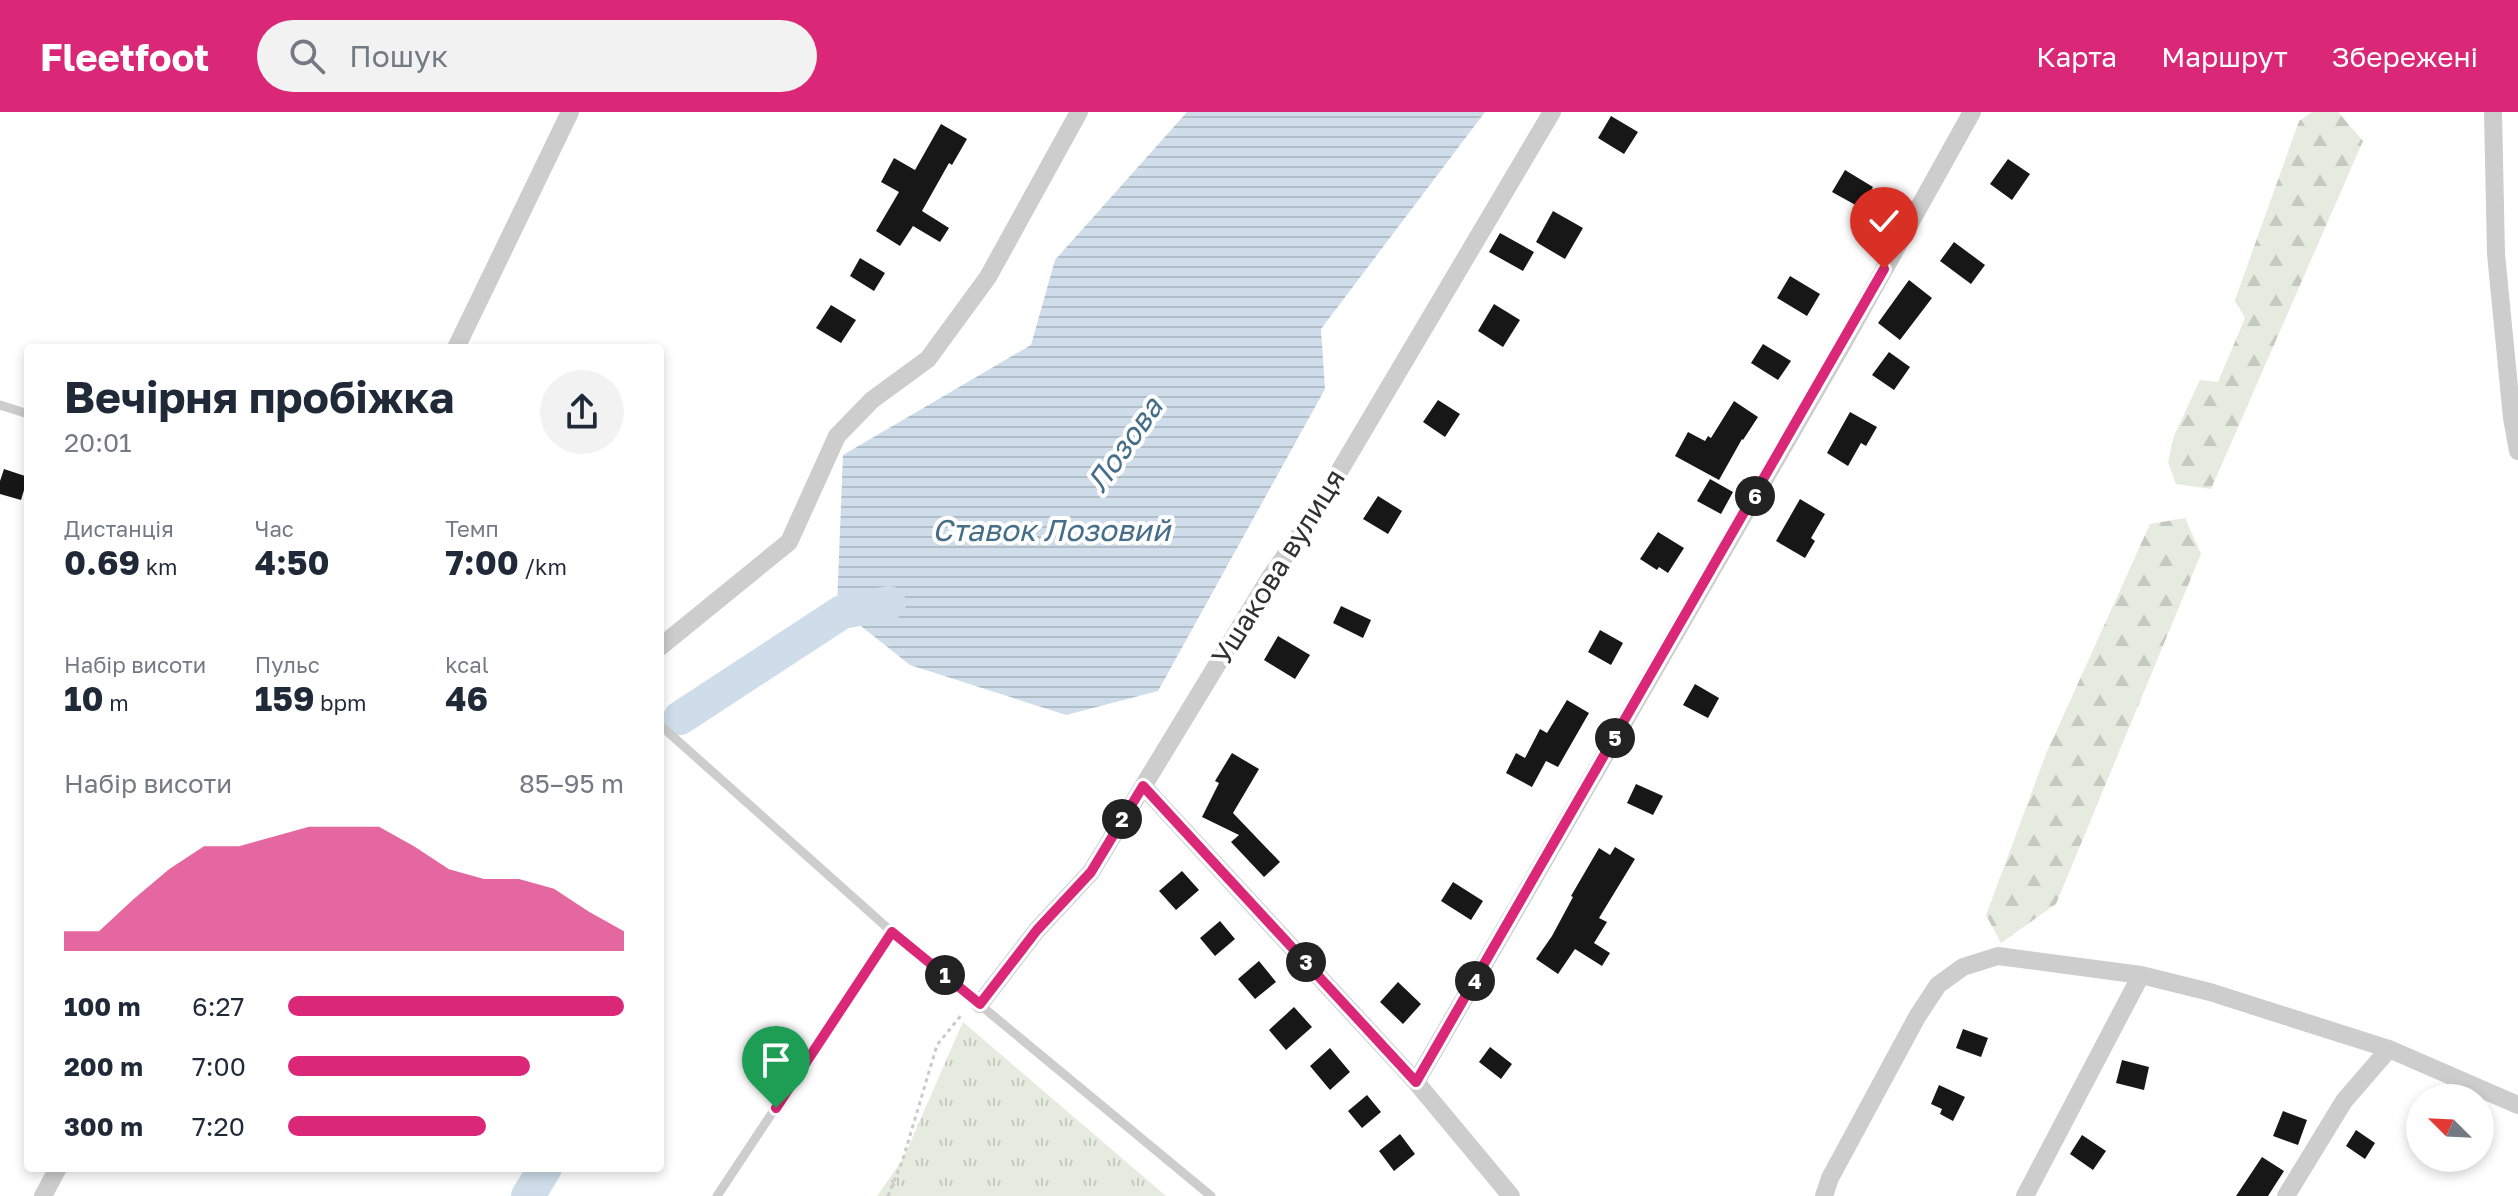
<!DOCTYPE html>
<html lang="uk">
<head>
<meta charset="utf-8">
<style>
  body { margin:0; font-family:"Golos Text",sans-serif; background:#f2f2f3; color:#1f2937; height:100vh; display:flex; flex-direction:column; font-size:30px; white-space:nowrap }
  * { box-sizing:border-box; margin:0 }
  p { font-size:26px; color:#747a83 }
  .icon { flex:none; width:44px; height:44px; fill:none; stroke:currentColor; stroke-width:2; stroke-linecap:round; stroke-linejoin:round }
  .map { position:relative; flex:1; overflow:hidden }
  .details { position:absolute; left:24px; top:232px; width:640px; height:828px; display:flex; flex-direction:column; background:#fff; border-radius:8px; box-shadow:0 4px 12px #0003 }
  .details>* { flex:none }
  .needle { width:52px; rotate:294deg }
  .fabs { position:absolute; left:2406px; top:972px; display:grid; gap:16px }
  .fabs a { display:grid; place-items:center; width:88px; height:88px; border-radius:50%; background:#fff; box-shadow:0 4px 12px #0003; font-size:40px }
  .pin { position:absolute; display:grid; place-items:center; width:68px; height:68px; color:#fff; margin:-82px -34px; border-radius:50% 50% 50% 0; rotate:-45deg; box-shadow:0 0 8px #0007 }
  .pin .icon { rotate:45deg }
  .km { position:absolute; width:40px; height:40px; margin:-20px; border-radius:50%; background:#222; color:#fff; font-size:22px; line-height:40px; text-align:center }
  .round { display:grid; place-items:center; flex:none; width:84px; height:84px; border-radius:42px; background:#f2f2f3 }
  .head { display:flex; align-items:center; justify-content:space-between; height:136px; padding:0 40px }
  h1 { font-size:44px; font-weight:700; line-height:60px }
  .stats { display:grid; grid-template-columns:repeat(3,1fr); gap:12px; height:136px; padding:8px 40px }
  .stats div { display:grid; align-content:center }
  .stats b { font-size:34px; font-weight:700 }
  .stats small { font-size:22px; font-weight:400 }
  .stats p { font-size:22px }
  .chart { height:224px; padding:16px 40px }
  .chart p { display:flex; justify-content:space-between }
  .chart svg { width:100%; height:144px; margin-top:8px; fill:#db2777; opacity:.7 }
  ul { padding:0 40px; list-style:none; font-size:26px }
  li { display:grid; grid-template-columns:128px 96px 1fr; align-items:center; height:60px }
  li i { height:20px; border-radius:10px; background:#db2777 }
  header { display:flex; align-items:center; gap:48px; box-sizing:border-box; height:112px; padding:0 40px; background:#db2777; color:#fff }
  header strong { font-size:38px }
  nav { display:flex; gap:44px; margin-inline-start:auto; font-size:28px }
  .search { width:560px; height:72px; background:#f2f2f3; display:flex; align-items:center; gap:20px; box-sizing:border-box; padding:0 28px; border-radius:44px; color:#747a83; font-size:30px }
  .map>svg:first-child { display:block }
  .grass { fill:url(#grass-tufts) }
  .forest { fill:url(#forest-firs) }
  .water { fill:url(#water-rules) }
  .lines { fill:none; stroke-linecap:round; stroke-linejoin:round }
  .river { stroke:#cedde9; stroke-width:34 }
  .building { fill:#171717 }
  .path { stroke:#cacaca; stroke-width:3; stroke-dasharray:4 4; stroke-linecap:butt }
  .lane { stroke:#cdcdcd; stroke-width:9 }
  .street { stroke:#cdcdcd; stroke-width:18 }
  .route-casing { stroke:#fff; stroke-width:16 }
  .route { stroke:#db2777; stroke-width:10 }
  .labels { text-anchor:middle; stroke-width:8; stroke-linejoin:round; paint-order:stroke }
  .street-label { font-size:28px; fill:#303030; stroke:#fff }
  .water-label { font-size:30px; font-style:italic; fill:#466e89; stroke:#fff }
</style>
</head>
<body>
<header>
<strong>Fleetfoot</strong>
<div class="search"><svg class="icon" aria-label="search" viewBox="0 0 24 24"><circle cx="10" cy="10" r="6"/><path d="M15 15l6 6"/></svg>Пошук</div>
<nav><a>Карта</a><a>Маршрут</a><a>Збережені</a></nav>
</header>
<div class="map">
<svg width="2518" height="1084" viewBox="0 0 2518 1084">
  <defs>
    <pattern id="grass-tufts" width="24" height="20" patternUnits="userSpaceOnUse" patternTransform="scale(2)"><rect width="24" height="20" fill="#e5ebdf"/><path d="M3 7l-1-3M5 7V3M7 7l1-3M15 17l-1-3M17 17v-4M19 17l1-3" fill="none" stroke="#c5cac0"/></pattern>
    <pattern id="forest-firs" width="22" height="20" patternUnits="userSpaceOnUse" patternTransform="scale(2)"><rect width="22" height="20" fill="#e5ebdf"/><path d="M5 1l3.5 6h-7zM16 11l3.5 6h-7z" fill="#c5cac0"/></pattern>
    <pattern id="water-rules" width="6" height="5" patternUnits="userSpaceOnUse" patternTransform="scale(2)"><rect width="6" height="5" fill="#cedde9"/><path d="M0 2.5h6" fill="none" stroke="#b1bec8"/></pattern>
  </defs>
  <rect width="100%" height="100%" fill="#fff"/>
  <path class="grass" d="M963 910 1166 1084H877L903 1047Z"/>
  <path class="forest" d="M2312 0H2338L2363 29 2211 377 2176 372 2168 350 2174 324 2200 268 2218 270 2245 206 2235 188 2299 9Z
    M2185 406 2201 442 2056 792 2001 831 1986 803 2046 642 2150 412Z"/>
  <path class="water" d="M1187 0H1485L1321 217 1325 277 1158 579 1066 603 910 553 837 495 843 343 1031 233 1055 148Z"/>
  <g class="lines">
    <path class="river" d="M680 606 842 500 889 491
      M528 1084 545 1056"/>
  </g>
  <path class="building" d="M1611 4 1638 20 1624 42 1598 26Z
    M941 12 967 27 952 53 949 51 922 99 949 116 940 130 913 114 900 134 876 119 899 80 881 70 894 46 915 58Z
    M2008 47 2030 62 2012 88 1990 72Z
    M1845 58 1873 75 1861 96 1832 80Z
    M1553 99 1583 116 1565 147 1536 130Z
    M1500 121 1534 140 1523 159 1489 140Z
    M1954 130 1985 153 1971 172 1940 149Z
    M860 146 885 161 874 179 850 164Z
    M1790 164 1820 182 1807 204 1777 186Z
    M1909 168 1932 186 1900 228 1878 211Z
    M1494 192 1520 208 1503 235 1478 219Z
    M831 193 856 208 841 231 816 216Z
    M1763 232 1791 249 1778 268 1751 251Z
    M1889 240 1910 255 1894 278 1872 263Z
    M1438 288 1460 302 1445 325 1423 310Z
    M1734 289 1758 305 1743 328 1742 327 1719 368 1675 344 1688 320 1705 329 1708 324 1711 326Z
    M1850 300 1877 315 1866 334 1861 331 1848 354 1827 341Z
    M4 357 28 365 21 388 0 382V369Z
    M1710 367 1733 380 1721 402 1697 389Z
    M1378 384 1402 399 1388 422 1363 407Z
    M1800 387 1825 402 1811 426 1815 429 1805 446 1776 429Z
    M1658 420 1684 436 1668 461 1659 455 1657 458 1640 447Z
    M1341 494 1371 508 1363 526 1333 511Z
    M1600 518 1623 531 1611 553 1588 540Z
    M1278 524 1310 543 1295 567 1264 548Z
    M1695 572 1719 586 1708 606 1683 593Z
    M1567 588 1589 601 1558 655 1546 649 1532 675 1506 661 1516 641 1525 646 1540 617 1547 621Z
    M1232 641 1259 657 1233 701 1280 750 1264 765 1231 730 1239 723 1202 705 1219 671 1215 669Z
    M1636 672 1663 684 1653 703 1627 691Z
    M1615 735 1635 747 1599 806 1607 810 1594 831 1610 841 1602 854 1575 837 1558 862 1536 847 1552 824 1573 785 1571 784 1599 736 1610 743Z
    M1182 759 1199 778 1176 798 1159 779Z
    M1453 770 1483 789 1471 808 1441 789Z
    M1220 809 1235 827 1215 844 1200 826Z
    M1259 849 1276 870 1255 887 1238 867Z
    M1398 870 1421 892 1403 912 1380 890Z
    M1294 895 1312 915 1286 938 1269 918Z
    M1963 917 1988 926 1981 945 1956 936Z
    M1490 935 1512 952 1501 967 1479 950Z
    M1330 936 1350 960 1330 978 1310 954Z
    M2122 948 2149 955 2144 978 2116 971Z
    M1939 973 1965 985 1953 1009 1940 1002 1942 997 1931 992Z
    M1367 983 1381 1000 1362 1016 1348 999Z
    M2283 999 2307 1008 2298 1033 2273 1024Z
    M2356 1018 2375 1031 2365 1047 2346 1034Z
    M1400 1022 1415 1042 1394 1059 1379 1039Z
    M2082 1023 2106 1039 2093 1058 2070 1042Z
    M2262 1045 2284 1059 2268 1084H2236Z"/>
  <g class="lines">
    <path class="path" d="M888 1084 903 1047 937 933 963 901"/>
    <path class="lane" d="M0 293 28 302
      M660 613 892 820 1211 1084
      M717 1084 892 820"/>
    <path class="street" d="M2493 0 2496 142 2512 306 2518 339
      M456 236 570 0
      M660 535 789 430 837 324 872 288 928 247 988 165 1079 0
      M1143 674 1416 970 1511 1084
      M980 892 1037 818 1091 760 1271 464 1311 407 1552 0
      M1416 970 1841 235 1972 0
      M43 1084 58 1056
      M1824 1084 1830 1066 1917 905 1938 873 1963 855 1998 844 2141 863 2210 880 2389 937 2518 993
      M2025 1084 2141 863
      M2286 1084 2344 989 2389 937"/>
  </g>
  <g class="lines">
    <g class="route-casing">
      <path id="route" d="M776 996 892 820 980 892 1037 818 1091 760 1143 674 1416 970 1884 157"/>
    </g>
    <use href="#route" class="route"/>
  </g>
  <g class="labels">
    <g class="street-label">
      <text transform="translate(1278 455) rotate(-58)" y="10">Ушакова вулиця</text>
    </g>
    <g class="water-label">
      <text transform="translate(1125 333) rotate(-55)" y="10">Лозова</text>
      <text x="1051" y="429">Ставок Лозовий</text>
    </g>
  </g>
</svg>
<div class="fabs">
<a><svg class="needle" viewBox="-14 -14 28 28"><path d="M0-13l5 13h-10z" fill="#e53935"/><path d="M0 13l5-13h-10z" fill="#747a83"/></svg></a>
</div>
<div class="pin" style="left:776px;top:996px;background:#1e9e55"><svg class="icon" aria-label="arrive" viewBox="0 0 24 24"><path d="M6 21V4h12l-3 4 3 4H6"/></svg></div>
<div class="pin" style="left:1884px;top:157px;background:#d93025"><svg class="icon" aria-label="check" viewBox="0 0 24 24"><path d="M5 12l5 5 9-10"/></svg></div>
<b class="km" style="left:945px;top:863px">1</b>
<b class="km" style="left:1122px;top:707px">2</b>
<b class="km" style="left:1306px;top:850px">3</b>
<b class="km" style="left:1475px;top:869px">4</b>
<b class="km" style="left:1615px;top:626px">5</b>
<b class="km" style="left:1755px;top:384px">6</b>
<section class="details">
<div class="head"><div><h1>Вечірня пробіжка</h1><p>20:01</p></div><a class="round"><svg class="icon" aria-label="share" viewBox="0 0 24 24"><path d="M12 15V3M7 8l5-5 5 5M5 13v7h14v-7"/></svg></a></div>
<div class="stats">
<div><p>Дистанція</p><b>0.69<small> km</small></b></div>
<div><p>Час</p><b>4:50</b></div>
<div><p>Темп</p><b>7:00<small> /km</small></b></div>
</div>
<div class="stats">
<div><p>Набір висоти</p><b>10<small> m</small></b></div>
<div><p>Пульс</p><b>159<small> bpm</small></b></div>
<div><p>kcal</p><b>46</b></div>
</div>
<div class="chart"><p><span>Набір висоти</span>85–95 m</p>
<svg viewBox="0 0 160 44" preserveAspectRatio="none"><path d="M0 44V38L10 38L20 28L30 19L40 12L50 12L60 9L70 6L80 6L90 6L100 12L110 19L120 22L130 22L140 25L150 32L160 38V44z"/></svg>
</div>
<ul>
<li><b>100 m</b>6:27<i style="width:100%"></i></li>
<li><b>200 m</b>7:00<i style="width:72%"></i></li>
<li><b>300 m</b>7:20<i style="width:59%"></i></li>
</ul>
</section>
</div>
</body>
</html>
